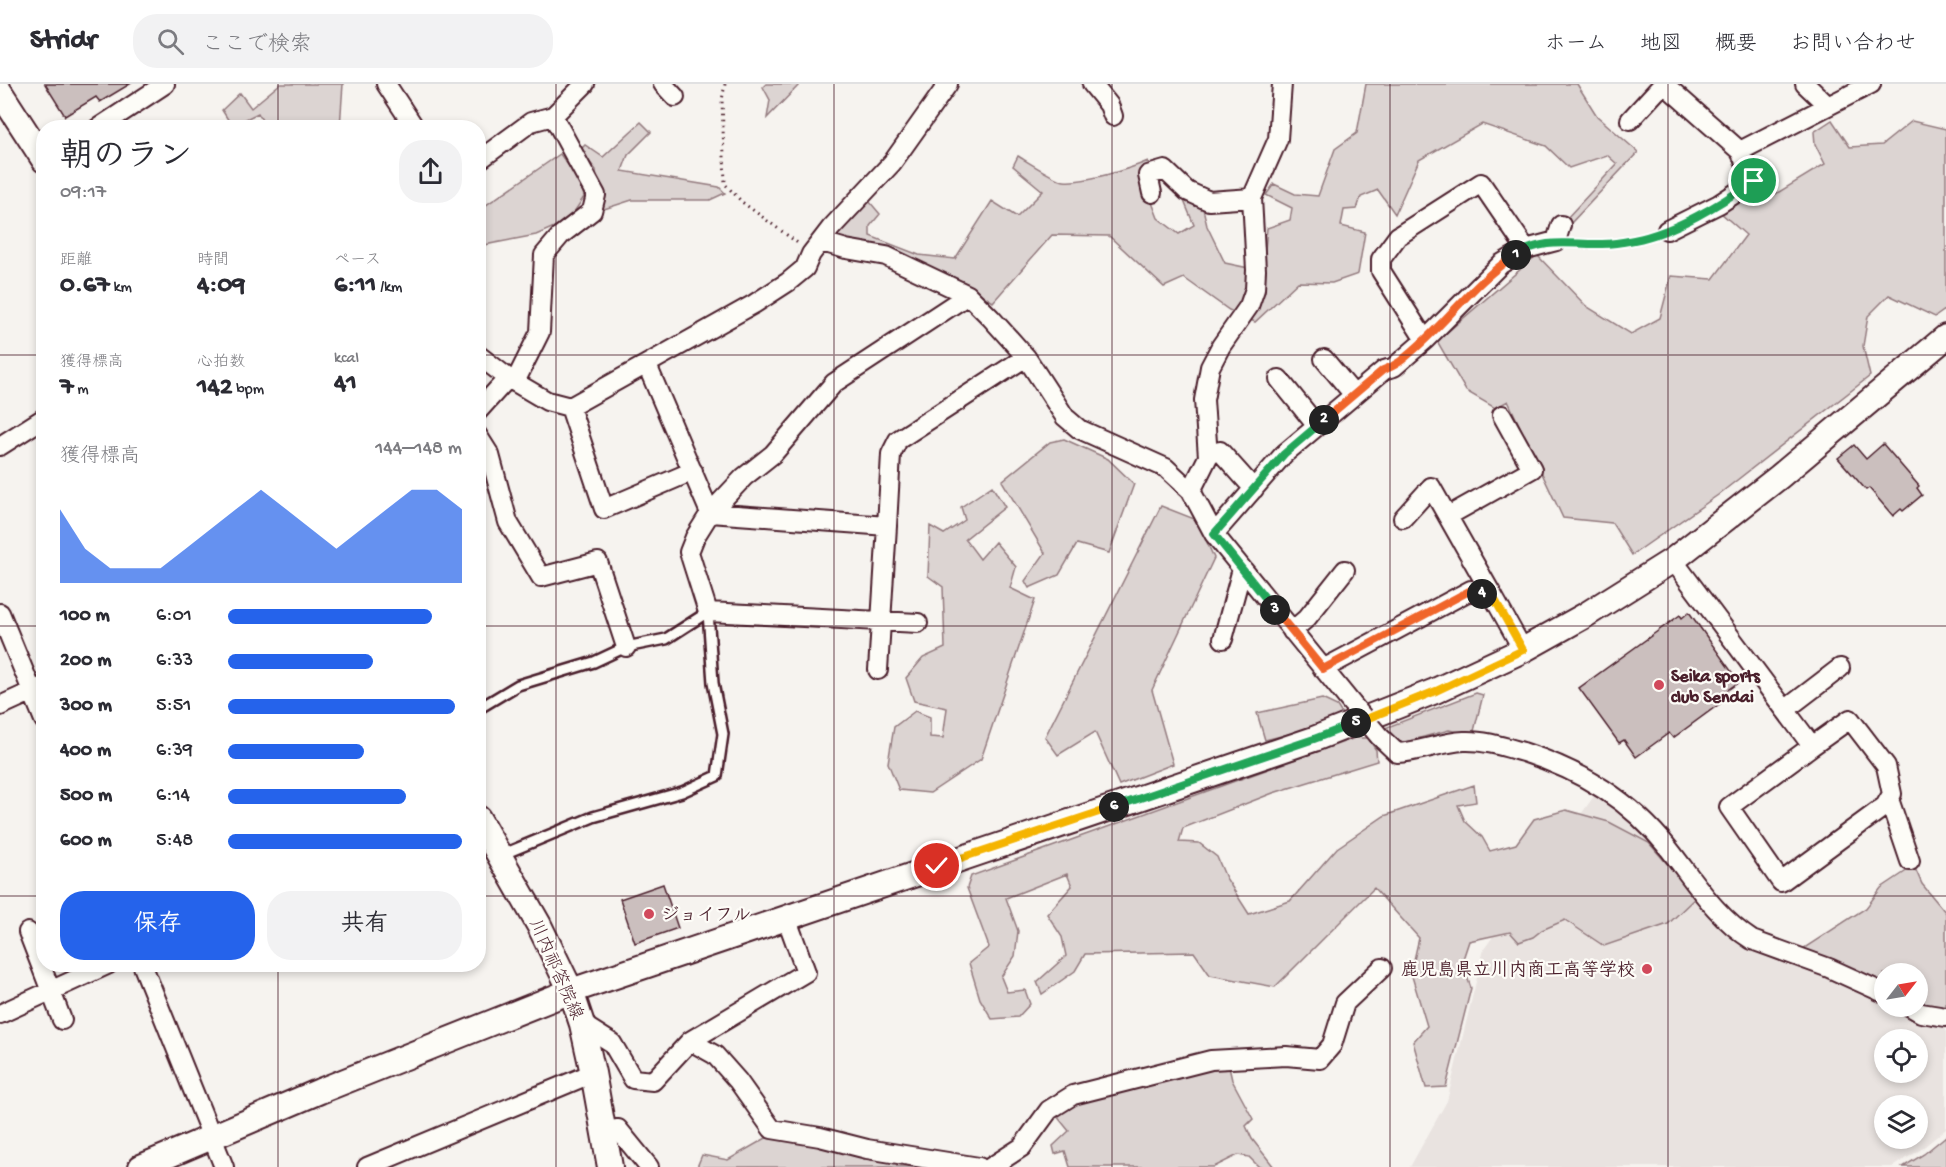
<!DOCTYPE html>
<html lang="ja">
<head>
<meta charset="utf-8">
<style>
  body { margin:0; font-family:"Gochi Hand","Klee One",sans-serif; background:#f2f2f3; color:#2b2b33; height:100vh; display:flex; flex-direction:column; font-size:22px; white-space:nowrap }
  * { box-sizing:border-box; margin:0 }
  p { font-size:20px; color:#7c7c81 }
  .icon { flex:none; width:33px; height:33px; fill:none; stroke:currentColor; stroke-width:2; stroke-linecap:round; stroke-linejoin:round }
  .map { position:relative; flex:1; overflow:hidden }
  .details { position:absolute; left:36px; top:36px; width:450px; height:852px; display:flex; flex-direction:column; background:#fff; border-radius:24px; box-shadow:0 3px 9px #0003 }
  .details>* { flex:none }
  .needle { width:39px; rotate:59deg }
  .fabs { position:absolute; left:1874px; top:879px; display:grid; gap:12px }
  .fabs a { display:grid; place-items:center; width:54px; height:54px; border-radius:50%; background:#fff; box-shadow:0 3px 9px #0003; font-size:30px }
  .pin { position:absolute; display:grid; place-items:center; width:51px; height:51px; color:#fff; margin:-26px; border:3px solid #fff; border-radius:50%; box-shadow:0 2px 6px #0007 }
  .km { position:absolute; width:30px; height:30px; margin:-15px; border-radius:50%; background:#222; color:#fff; font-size:16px; line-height:30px; text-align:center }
  .round { display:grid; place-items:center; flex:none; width:63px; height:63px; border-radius:24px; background:#f2f2f3 }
  .head { display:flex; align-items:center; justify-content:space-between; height:102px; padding:0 24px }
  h1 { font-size:33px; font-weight:700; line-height:45px }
  .figures { display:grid; grid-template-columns:repeat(3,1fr); gap:9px; height:102px; padding:6px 24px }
  .figures div { display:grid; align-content:center }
  .figures b { font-size:26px; font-weight:700 }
  .figures small { font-size:16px; font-weight:400 }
  .figures p { font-size:16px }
  .chart { height:168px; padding:12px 24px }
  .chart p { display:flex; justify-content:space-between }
  .chart svg { width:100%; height:108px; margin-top:6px; fill:#2563eb; opacity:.7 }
  .button { display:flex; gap:12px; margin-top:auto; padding:12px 24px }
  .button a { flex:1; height:69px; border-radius:24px; background:#2563eb; color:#fff; font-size:24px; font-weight:700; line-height:69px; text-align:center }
  .button a+a { background:#f2f2f3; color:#2b2b33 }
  ul { padding:0 24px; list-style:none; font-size:20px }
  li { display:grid; grid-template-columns:96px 72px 1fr; align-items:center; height:45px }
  li i { height:15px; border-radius:8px; background:#2563eb }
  header { display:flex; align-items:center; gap:36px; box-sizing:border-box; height:84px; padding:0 30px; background:#fff; border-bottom:2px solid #e1e1e2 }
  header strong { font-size:28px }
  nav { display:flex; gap:33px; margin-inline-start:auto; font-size:21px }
  .search { width:420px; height:54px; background:#f2f2f3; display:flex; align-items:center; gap:15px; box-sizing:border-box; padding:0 21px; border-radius:24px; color:#7c7c81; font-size:22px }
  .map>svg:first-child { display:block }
  .built { fill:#e9e3e0; fill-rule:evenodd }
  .green { fill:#dcd4d2; stroke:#937a7e; stroke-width:1.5 }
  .building { fill:#cbbfbe; stroke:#4a1f2b; stroke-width:1.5 }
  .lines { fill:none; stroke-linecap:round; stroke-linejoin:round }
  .lane-casing { stroke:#4a1f2b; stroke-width:14 }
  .street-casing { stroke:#4a1f2b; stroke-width:22 }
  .secondary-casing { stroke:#4a1f2b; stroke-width:28 }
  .path { stroke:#4a1f2b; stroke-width:3; stroke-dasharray:1.5 4.5; stroke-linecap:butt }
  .lane { stroke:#fdfcf7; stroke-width:9 }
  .street { stroke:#fdfcf7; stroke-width:18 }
  .secondary { stroke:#fdfcf7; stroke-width:24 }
  .street-bridge-casing { stroke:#4a1f2b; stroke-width:22; stroke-linecap:butt }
  .street-bridge { stroke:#fdfcf7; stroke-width:18 }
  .split-1-casing { stroke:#fff; stroke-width:12 }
  .split-2-casing { stroke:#fff; stroke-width:12 }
  .split-3-casing { stroke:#fff; stroke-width:12 }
  .split-4-casing { stroke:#fff; stroke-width:12 }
  .split-5-casing { stroke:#fff; stroke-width:12 }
  .split-6-casing { stroke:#fff; stroke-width:12 }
  .split-7-casing { stroke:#fff; stroke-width:12 }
  .split-1 { stroke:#22a559; stroke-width:8 }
  .split-2 { stroke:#f0652b; stroke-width:8 }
  .split-3 { stroke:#22a559; stroke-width:8 }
  .split-4 { stroke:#f0652b; stroke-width:8 }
  .split-5 { stroke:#f5b400; stroke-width:8 }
  .split-6 { stroke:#22a559; stroke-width:8 }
  .split-7 { stroke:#f5b400; stroke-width:8 }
  .grid { fill:none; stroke:#4a1f2b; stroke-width:1.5; stroke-opacity:0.55 }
  .poi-dot { fill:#d1495b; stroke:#fdfcf7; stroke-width:2 }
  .labels { text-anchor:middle; stroke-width:4.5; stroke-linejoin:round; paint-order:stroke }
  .poi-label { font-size:18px; font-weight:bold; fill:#4a1f2b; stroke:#fdfcf7; text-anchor:start }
  .street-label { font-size:18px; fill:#4a1f2b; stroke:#fdfcf7 }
</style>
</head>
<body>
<header>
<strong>Stridr</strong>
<div class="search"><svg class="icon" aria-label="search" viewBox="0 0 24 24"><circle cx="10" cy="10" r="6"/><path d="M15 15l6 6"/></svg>ここで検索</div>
<nav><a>ホーム</a><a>地図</a><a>概要</a><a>お問い合わせ</a></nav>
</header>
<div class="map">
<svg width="1946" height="1083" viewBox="0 0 1946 1083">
  <rect width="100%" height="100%" fill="#f6f3ef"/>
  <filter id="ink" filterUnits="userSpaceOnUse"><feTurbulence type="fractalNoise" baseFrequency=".0167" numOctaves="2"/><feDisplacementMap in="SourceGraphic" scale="12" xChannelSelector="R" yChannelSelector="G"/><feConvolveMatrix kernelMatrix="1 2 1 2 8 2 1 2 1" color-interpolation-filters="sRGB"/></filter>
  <g filter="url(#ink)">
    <path class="built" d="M1597 708 1626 727 1707 825 1884 914V922L1899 923 1916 931 1946 936V1045L1920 1066 1892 1083H1410L1447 1017 1484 865ZM1884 956H1917V988H1884ZM1884 1022H1917V1054H1884Z"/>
    <path class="green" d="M280 0H343L340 43H263L265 42 258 29 232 42 222 26 240 9 251 24Z
      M766 0H800L767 34 770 16 763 3Z
      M1366 0H1577L1597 32 1638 68 1570 140 1566 135 1617 80 1607 71 1569 84 1546 62 1482 40 1419 76 1395 130 1378 106 1361 113 1357 125 1344 126 1341 142 1365 148 1358 190 1332 199 1298 198 1255 238 1229 226 1184 194 1164 203 1109 152 1052 151 993 218 957 195 888 165 833 152 869 117 880 130 870 142V152L919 171 955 175 992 117 1017 133 1043 107 1013 82 1018 72C1028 78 1056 96 1064 97 1083 99 1130 85 1148 77L1151 84 1142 92 1158 134 1179 150 1194 141 1182 112 1202 120 1207 142 1225 179 1263 187 1267 144 1290 136 1292 124 1266 111 1274 100 1295 110 1318 112 1335 65 1357 49Z
      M1832 36 1850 63 1882 61 1912 37 1946 45V225L1935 233 1889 211 1868 232 1863 262 1870 292 1718 411 1632 471 1612 439 1563 434 1508 317 1495 324 1466 307 1437 257 1537 171 1586 222 1631 250 1660 234 1671 192 1713 195 1746 151 1720 128 1758 103 1769 114 1825 80 1815 60 1814 48Z
      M641 38 651 48 628 71 622 87 719 103 725 109 710 116H632L601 126 596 86 580 66 585 61 603 73Z
      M560 70 581 99 584 113 568 137 536 151 479 162V126Z
      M1064 355 1108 375 1134 400 1109 469 1077 460 1059 491 1029 504 1025 497 1045 469 1002 397 1050 358Z
      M992 402 1005 423 965 455 980 475 995 458 1016 483 1010 504 1035 516 981 675 930 709 899 706 888 679 894 643 915 627 930 633V653L943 654 947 624 914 617 906 594 923 574 945 564 943 503 928 492 930 442 944 450 965 436 961 423Z
      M1161 422 1197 436 1214 474 1152 606 1173 680 1119 701 1095 648 1058 671 1045 653Z
      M1476 609 1483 611 1473 651 1449 646 1398 660 1385 644Z
      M1322 615 1337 622 1346 636 1265 656 1257 629Z
      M1355 654H1368L1376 666 1377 677 1273 709 1183 744 1179 758 1199 759 1217 773 1226 794 1249 830 1290 817 1337 764 1384 732 1474 701 1476 718 1458 721 1465 737 1482 753 1490 767 1516 760 1534 735 1566 726 1609 738 1649 759 1696 813 1668 840 1604 862 1565 836 1542 846 1533 853 1519 858 1510 848 1469 857 1462 878 1471 904 1446 1003 1426 1004 1413 958 1427 942 1411 889 1419 854 1374 804 1275 903 1210 891 1194 868 1085 870 1075 887 1042 910 1037 898 1066 872 1062 853 1047 830 1072 802 1067 790 1006 814 1018 847 1015 872 1001 893 1007 908 1025 906 1030 920 1018 933 992 935 980 915 969 879 989 863 967 804 971 792Z
      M1914 782 1922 800 1946 829V926H1937L1917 917V890H1884V902L1801 866 1866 824 1881 804Z
      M1229 983 1232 996 1253 1035 1246 1042 1252 1055 1274 1083H1259L1249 1073 1238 1071 1214 1083H1070L1065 1067 1055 1070 1053 1062 1069 1047 1056 1031 1072 1021 1205 984Z
      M1946 1052V1083H1903L1924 1070Z
      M766 1054 820 1059 933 1083H697L702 1071 728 1076Z"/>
    <path class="building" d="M45 0H130L100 18 96 13 65 32Z
      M1883 360 1919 402 1917 404 1922 411 1903 427 1901 425 1893 432 1869 404 1866 406 1838 374 1854 361 1866 375Z
      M1689 528 1739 598 1722 610 1726 615 1673 654 1669 649 1636 673 1624 656 1619 659 1579 604 1680 531 1682 534Z
      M663 800 678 844 635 859 620 815Z"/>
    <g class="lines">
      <g class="lane-casing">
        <path id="lane" d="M478 625 518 601 594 578 626 563 666 555 708 528 713 599 723 650 717 692 682 708 593 733 501 771"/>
      </g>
      <g class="street-casing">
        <path id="street" d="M386 0 415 44
          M663 0 675 13
          M1092 0 1109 21 1113 32
          M1664 0 1740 67 1871 0
          M1805 0 1828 22
          M1630 36 1663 0
          M98 44 165 0
          M478 77 531 38 553 32 585 0
          M1152 109 1148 91 1165 86 1187 107 1209 117 1252 114
          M1667 146 1719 120 1754 97 1740 67
          M822 158 846 165 886 172 968 211 991 234 1026 273 1065 333 1079 345 1166 384 1191 407 1214 450 1352 620
          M1526 165 1556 157 1561 141
          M478 271 508 294 547 317 570 323 754 220 788 198 805 184 811 170 831 144 892 79 948 0
          M1324 275 1354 311
          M647 281 710 429 744 393 773 370 834 299 968 211
          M1279 295 1317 342
          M515 298 540 248 544 171 561 151 592 127 596 111 553 32
          M570 323 604 425 693 387
          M478 327 508 294
          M478 352 490 371 508 438 541 493 598 478 626 563
          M0 362 44 334
          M1220 367 1254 405
          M1191 407 1208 373 1204 316 1210 283 1221 262 1249 222 1255 205 1256 186 1252 114 1278 55 1282 0
          M1448 432 1532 385 1502 331
          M1403 434 1431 403 1494 514
          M887 442 891 370 898 356 1026 273
          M1214 450 1284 370 1384 286 1394 283 1425 256 1381 187V175L1398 152 1481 99 1526 165 1501 180 1425 256
          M1673 476 1812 662 1850 635 1886 682 1892 710 1885 722 1781 798 1729 723 1812 662
          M0 529 44 636
          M1292 547 1307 534 1345 486
          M1223 555 1242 485
          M1323 585 1471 506 1494 514 1523 566
          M878 586 887 442 710 429 695 453 689 468 708 528 918 539
          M0 622 44 602
          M1785 626 1840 584
          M1379 652 1397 669C1419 668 1442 658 1464 657 1483 656 1505 663 1523 668 1582 687 1630 716 1669 765 1695 798 1716 833 1752 856L1829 884 1884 909
          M1889 715 1910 777
          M28 848 62 936
          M142 880 224 1083
          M1909 922 1921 929 1946 933
          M0 930 109 880
          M582 940 612 959 633 995 653 997 690 957 806 888 786 833
          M690 957 715 971 738 997 772 1045 820 1053 867 1065 979 1083
          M604 1047 618 1045 649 1083
          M367 1083 593 989
          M991 1083 1022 1063 1049 1026 1073 1011 1211 976 1286 972 1320 975 1332 961 1345 919 1382 884"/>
      </g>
      <g class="secondary-casing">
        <path id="secondary" d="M0 8 44 76
          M478 734 539 841 571 907 582 940 593 989 610 1083
          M141 1083 320 1007 571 907 1314 655 1435 607 1523 566 1584 532 1673 476 1779 393 1946 253"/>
      </g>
      <path class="path" d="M725 0 722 16 725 100 742 118 799 160
        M1573 158C1600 160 1626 159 1652 151"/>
      <use href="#lane" class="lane"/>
      <use href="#street" class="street"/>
      <use href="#secondary" class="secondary"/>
      <g class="street-bridge-casing">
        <path id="street-bridge" d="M1352 620 1379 652"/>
      </g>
      <use href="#street-bridge" class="street-bridge"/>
    </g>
  </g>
  <g class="lines" filter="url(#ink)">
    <g class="split-1-casing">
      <path id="split-1" d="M1516 171C1545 153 1571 161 1602 160 1613 160 1624 158 1634 156 1676 148 1720 120 1754 97"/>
    </g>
    <g class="split-2-casing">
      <path id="split-2" d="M1324 336 1383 286C1397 282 1407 272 1417 263 1451 233 1478 194 1516 171"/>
    </g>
    <g class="split-3-casing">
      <path id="split-3" d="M1275 526 1214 450 1284 370 1324 336"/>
    </g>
    <g class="split-4-casing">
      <path id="split-4" d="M1275 526 1323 585 1471 506 1482 510"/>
    </g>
    <g class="split-5-casing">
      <path id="split-5" d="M1356 639 1436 607 1523 566 1494 514 1482 510"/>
    </g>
    <g class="split-6-casing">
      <path id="split-6" d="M1114 723 1314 655 1356 639"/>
    </g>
    <g class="split-7-casing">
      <path id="split-7" d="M937 782 1114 723"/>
    </g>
    <use href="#split-1" class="split-1"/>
    <use href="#split-2" class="split-2"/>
    <use href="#split-3" class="split-3"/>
    <use href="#split-4" class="split-4"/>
    <use href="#split-5" class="split-5"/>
    <use href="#split-6" class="split-6"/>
    <use href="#split-7" class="split-7"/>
  </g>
  <path class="grid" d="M278 0V44M556 0V1083M834 0V1083M1112 0V1083M1390 0V1083M1668 0V1083M0 271H44M478 271H1946M0 542H44M478 542H1946M0 812H44M478 812H1946M278 880V1083"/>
  <g class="poi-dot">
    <circle cx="1659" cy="601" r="6"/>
    <circle cx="649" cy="830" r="6"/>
    <circle cx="1647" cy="885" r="6"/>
  </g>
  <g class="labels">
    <g class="poi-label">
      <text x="1671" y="597">Seika sports<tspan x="1671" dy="21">club Sendai</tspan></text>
      <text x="661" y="836">ジョイフル</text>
      <text x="1635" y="891" text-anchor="end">鹿児島県立川内商工高等学校</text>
    </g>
    <g class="street-label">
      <text transform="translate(557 885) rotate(66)" y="6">川内祁答院線</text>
    </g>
  </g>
</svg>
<div class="fabs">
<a><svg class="needle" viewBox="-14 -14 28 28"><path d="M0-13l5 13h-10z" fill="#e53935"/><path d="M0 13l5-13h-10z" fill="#7c7c81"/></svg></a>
<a><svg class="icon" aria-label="locate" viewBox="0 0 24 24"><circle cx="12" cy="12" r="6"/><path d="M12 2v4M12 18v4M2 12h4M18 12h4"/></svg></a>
<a><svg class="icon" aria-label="layers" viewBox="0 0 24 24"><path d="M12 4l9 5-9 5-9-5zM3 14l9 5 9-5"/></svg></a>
</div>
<div class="pin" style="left:1754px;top:97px;background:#1e9e55"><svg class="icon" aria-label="arrive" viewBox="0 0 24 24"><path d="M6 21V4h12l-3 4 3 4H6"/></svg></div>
<div class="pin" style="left:937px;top:782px;background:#d93025"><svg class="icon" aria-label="check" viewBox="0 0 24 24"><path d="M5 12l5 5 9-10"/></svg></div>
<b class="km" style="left:1516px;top:171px">1</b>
<b class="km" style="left:1324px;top:336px">2</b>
<b class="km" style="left:1275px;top:526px">3</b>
<b class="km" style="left:1482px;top:510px">4</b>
<b class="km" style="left:1356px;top:639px">5</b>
<b class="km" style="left:1114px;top:723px">6</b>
<section class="details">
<div class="head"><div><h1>朝のラン</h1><p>09:17</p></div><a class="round"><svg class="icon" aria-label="share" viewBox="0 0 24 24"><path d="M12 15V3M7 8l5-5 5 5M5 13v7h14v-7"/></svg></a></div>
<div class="figures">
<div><p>距離</p><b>0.67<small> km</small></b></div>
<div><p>時間</p><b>4:09</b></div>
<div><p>ペース</p><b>6:11<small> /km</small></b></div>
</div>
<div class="figures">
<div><p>獲得標高</p><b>7<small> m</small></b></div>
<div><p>心拍数</p><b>142<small> bpm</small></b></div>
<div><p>kcal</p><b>41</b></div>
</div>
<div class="chart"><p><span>獲得標高</span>144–148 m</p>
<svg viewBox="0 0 160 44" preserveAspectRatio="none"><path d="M0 44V14L10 30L20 38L30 38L40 38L50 30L60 22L70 14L80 6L90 14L100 22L110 30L120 22L130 14L140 6L150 6L160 14V44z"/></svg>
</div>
<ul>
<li><b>100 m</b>6:01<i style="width:87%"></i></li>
<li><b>200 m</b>6:33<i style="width:62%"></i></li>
<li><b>300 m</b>5:51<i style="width:97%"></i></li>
<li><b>400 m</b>6:39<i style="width:58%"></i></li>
<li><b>500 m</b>6:14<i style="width:76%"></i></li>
<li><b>600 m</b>5:48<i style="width:100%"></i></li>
</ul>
<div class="button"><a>保存</a><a>共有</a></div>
</section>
</div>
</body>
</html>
